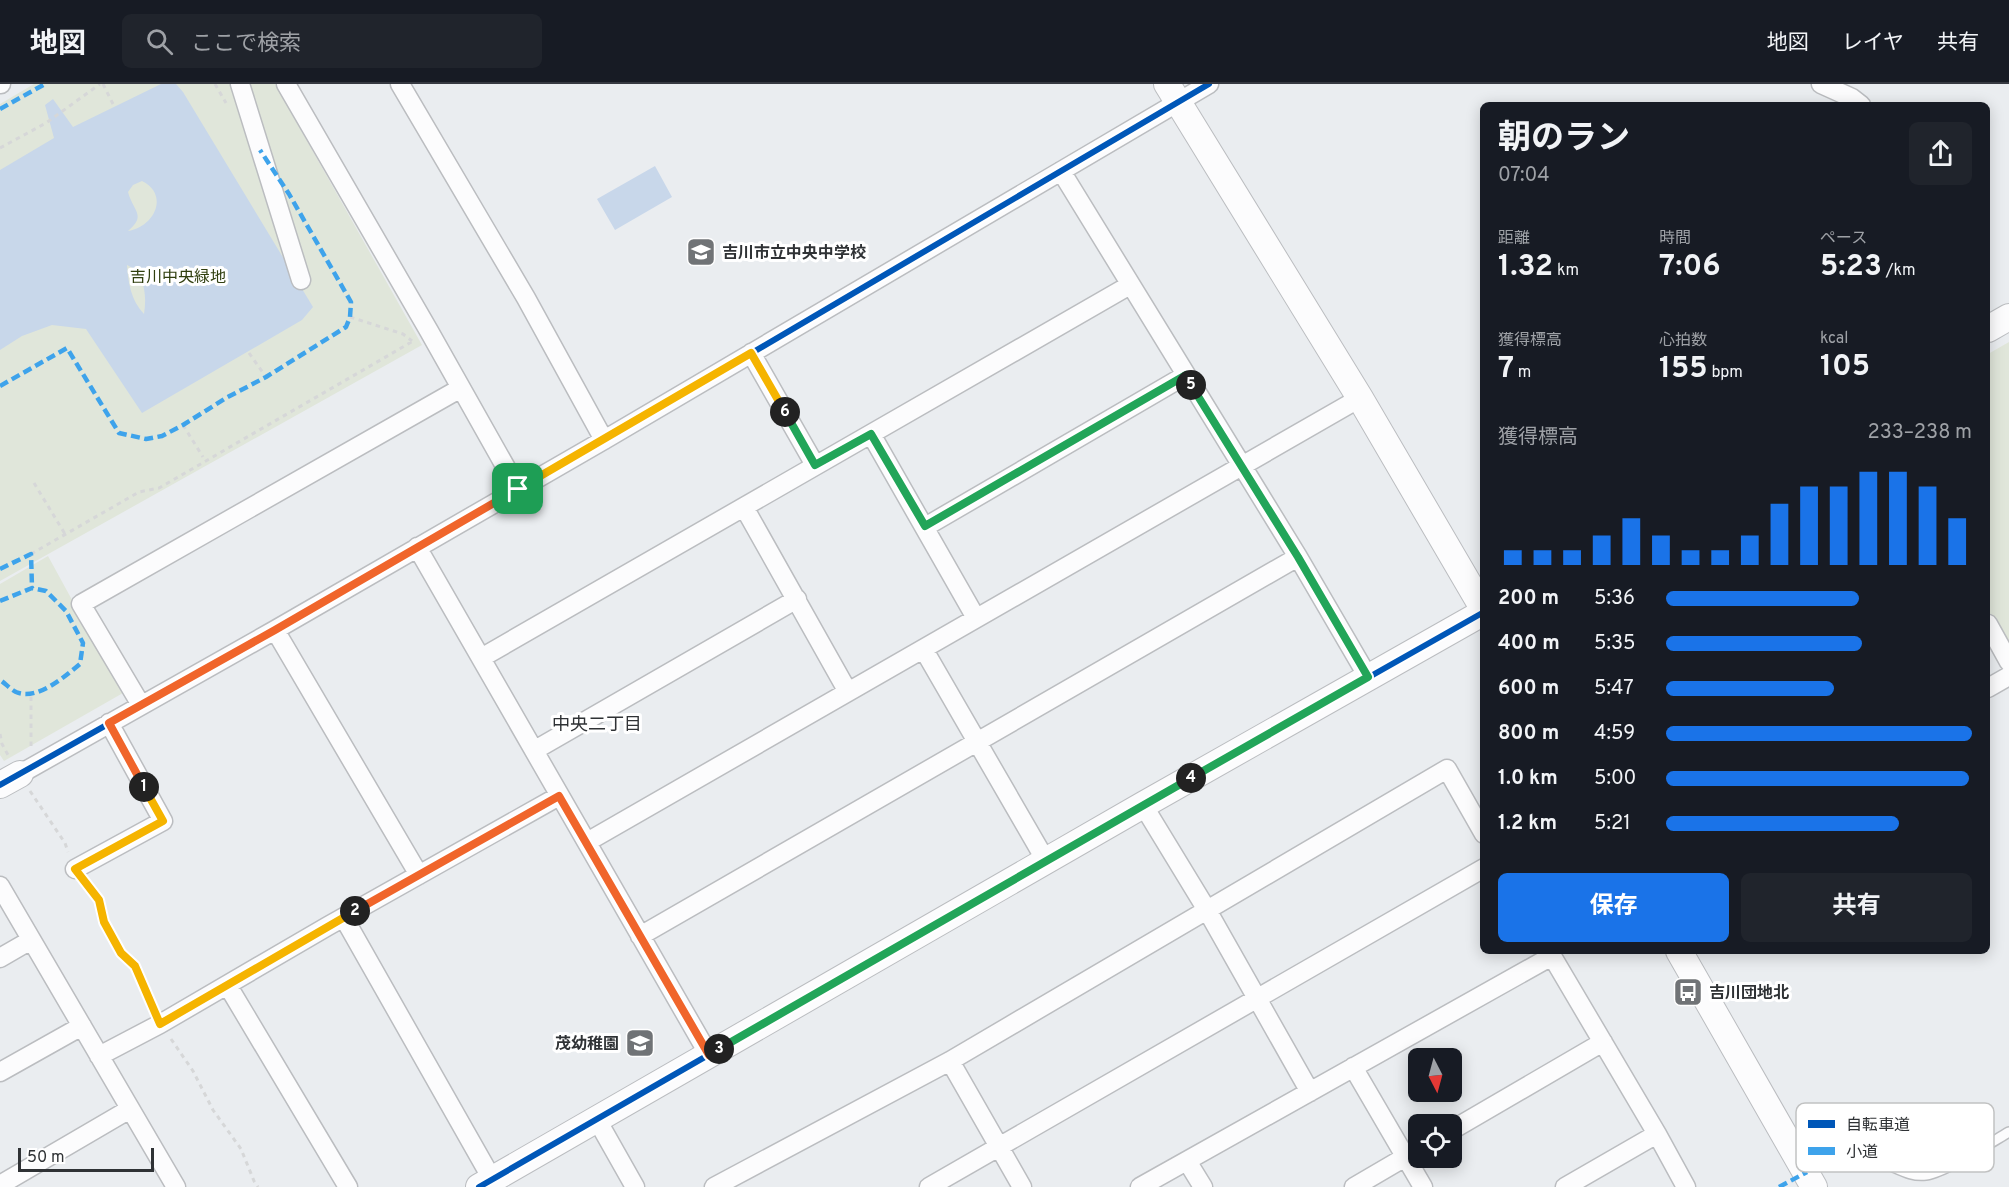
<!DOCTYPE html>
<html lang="ja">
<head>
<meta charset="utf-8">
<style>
  body { margin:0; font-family:Overpass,"Noto Sans JP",sans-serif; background:#20242c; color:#f1f3f6; height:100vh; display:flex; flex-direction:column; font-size:22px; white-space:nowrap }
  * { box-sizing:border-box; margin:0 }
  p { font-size:20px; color:#9ea1a6 }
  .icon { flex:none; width:33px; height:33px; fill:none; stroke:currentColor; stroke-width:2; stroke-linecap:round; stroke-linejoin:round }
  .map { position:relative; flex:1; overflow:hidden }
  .details { position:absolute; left:1480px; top:18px; width:510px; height:852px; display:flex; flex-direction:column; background:#171b24; border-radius:9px; box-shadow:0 3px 15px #0003 }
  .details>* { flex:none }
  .needle { width:39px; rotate:174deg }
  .fabs { position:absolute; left:1408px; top:964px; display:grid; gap:12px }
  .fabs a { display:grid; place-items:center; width:54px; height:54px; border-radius:9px; background:#171b24; box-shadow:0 3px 15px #0003; font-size:30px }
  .scale { position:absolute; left:18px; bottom:15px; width:136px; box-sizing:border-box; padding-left:6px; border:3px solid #2f3235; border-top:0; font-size:16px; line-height:21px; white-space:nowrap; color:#2f3235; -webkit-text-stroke:4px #fff; paint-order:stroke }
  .pin { position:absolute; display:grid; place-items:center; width:51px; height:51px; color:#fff; margin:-26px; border-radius:12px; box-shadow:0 3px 9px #0006 }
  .km { position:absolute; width:30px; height:30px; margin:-15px; border-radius:50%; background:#222; color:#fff; font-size:16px; line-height:30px; text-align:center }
  .round { display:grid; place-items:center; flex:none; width:63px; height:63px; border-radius:9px; background:#20242c }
  .headline { display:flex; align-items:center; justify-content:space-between; height:102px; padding:0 18px }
  h1 { font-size:33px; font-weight:700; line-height:45px }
  .metrics { display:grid; grid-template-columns:repeat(3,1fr); gap:9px; height:102px; padding:6px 18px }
  .metrics div { display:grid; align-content:center }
  .metrics b { font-size:30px; font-weight:700 }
  .metrics small { font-size:16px; font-weight:400 }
  .metrics p { font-size:16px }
  .chart { height:168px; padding:12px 18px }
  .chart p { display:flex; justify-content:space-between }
  .chart svg { width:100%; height:108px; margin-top:6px; stroke:#1a73e8; stroke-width:6 }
  .button { display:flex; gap:12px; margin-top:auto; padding:12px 18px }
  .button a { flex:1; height:69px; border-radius:9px; background:#1a73e8; color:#fff; font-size:24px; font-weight:700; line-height:69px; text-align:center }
  .button a+a { background:#20242c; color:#f1f3f6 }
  ul { padding:0 18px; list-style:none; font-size:20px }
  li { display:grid; grid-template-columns:96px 72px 1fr; align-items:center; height:45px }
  li i { height:15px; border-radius:8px; background:#1a73e8 }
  header { display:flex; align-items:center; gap:36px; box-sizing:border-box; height:84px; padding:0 30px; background:#171b24; border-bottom:2px solid #363941 }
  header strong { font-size:28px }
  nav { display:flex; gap:33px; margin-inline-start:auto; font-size:21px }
  .search { width:420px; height:54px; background:#20242c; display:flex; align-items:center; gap:15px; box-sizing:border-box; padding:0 21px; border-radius:9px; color:#9ea1a6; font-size:22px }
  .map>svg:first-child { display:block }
  .green { fill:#e0e6da }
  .water { fill:#c8d7ea; fill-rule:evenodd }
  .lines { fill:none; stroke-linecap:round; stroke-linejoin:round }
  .lane-casing { stroke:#bbbdc0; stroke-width:12 }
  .street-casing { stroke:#bbbdc0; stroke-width:21 }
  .secondary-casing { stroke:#bbbdc0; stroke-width:28 }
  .path { stroke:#d6d7d8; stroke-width:3; stroke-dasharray:4.5 4.5; stroke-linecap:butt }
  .lane { stroke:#fcfcfd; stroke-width:9 }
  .street { stroke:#fcfcfd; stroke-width:18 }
  .secondary { stroke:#fcfcfd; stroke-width:26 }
  .quiet { stroke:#3ea3eb; stroke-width:4.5; stroke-dasharray:9 4.5; stroke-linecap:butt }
  .cycleway-casing { stroke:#fff; stroke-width:10 }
  .cycleway { stroke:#0057b8; stroke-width:6 }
  .split-1-casing { stroke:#fff; stroke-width:12 }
  .split-2-casing { stroke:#fff; stroke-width:12 }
  .split-3-casing { stroke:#fff; stroke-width:12 }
  .split-4-casing { stroke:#fff; stroke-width:12 }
  .split-5-casing { stroke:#fff; stroke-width:12 }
  .split-6-casing { stroke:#fff; stroke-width:12 }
  .split-7-casing { stroke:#fff; stroke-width:12 }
  .split-1 { stroke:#f0652b; stroke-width:8 }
  .split-2 { stroke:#f5b400; stroke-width:8 }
  .split-3 { stroke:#f0652b; stroke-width:8 }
  .split-4 { stroke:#22a559; stroke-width:8 }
  .split-5 { stroke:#22a559; stroke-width:8 }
  .split-6 { stroke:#22a559; stroke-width:8 }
  .split-7 { stroke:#f5b400; stroke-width:8 }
  .labels { text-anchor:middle; stroke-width:6; stroke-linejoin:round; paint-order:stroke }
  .poi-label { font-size:16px; font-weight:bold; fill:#2f3235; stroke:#fff; text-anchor:start }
  .park-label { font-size:16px; fill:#303f0f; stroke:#fff }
  .neighbourhood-label { font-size:18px; fill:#2f3235; stroke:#fff }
  .key { fill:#fff; stroke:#c1c2c2; stroke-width:1.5 }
  .key-label { font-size:16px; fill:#2f3235 }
</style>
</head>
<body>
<header>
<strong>地図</strong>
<div class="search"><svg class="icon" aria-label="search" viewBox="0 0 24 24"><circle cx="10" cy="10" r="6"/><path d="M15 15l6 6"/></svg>ここで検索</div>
<nav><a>地図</a><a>レイヤ</a><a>共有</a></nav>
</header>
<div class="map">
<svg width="2009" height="1103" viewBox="0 0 2009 1103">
  <rect width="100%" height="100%" fill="#eaedf0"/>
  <path class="green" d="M34 0H275L422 261 0 497V20Z
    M2009 258V566L1988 528V270Z
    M48 472 123 609 4 677 0 671V500Z"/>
  <path class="water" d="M161 0H176L183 8 313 223 302 236 142 329 86 245 52 241 22 252 0 266V86L54 54 45 21 53 15 73 43ZM142 97C170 111 154 143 128 147 147 131 133 127 128 108L133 101ZM127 181C145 189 147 212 144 230 131 217 128 198 127 181Z
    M655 82 672 113 615 146 597 115Z"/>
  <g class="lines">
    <g class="lane-casing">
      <path id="lane" d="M1807 1088C1837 1072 1853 1067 1886 1080 1899 1085 1911 1093 1926 1091 1946 1088 1990 1059 2009 1048"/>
    </g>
    <g class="street-casing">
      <path id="street" d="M0 0H1
        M240 0 301 196
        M286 0 429 247 518 405
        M400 0 526 214 604 356
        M1821 0 1852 14 1861 21
        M1061 87 1298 473 1368 593
        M751 269 815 381
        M871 350 976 534
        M744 423 848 608
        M925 443 1186 291
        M417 463 709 971
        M1988 540 2009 578
        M275 546 419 791
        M924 566 1046 777
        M481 574 1130 201
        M1988 604 2009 592
        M141 621 81 520 461 304
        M535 666 797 515
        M20 690 275 546 604 356 1209 0
        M1143 721 1207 826 1310 1008
        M587 758 1360 314
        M75 785 163 737 109 639
        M0 802 176 1103
        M344 834 492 1095
        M640 852 1298 473
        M1549 867 1657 1050 1686 1103
        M0 874 31 856
        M228 902 348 1103
        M99 972 160 940 328 842 559 712
        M950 977 1022 1103
        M1353 983 1423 1103
        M0 988 82 942
        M596 1034 635 1103
        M1452 1046 1603 958
        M1187 1077 1203 1103
        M0 1101 130 1025
        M714 1103 950 977 1447 685 1484 750
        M929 1103 1484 784
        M1140 1103 1552 872
        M1354 1103 1419 1065
        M1565 1103 1657 1050"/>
    </g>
    <g class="secondary-casing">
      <path id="secondary" d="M1167 0 1360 314 1484 526
        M1988 245 2009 233
        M0 701 20 690
        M1679 867 1814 1103
        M479 1103 1143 721 1484 528"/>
    </g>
    <path class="path" d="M103 0 113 20
      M215 0 226 19
      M0 64 46 39 100 0
      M350 233 403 250 412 257
      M249 269 266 293
      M183 341 203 373
      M34 399 65 450
      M31 470 139 408 159 404 415 256
      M0 650 2 660 8 671
      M31 662V610
      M30 707 65 759 68 768
      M86 799 99 816 104 838 121 869 135 882 153 923
      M171 955 193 987 213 1026 241 1065 254 1097 258 1103"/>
    <use href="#lane" class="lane"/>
    <use href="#street" class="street"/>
    <use href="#secondary" class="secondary"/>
    <path class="quiet" d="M0 25 45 0
      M0 302 67 264 119 349 146 355 162 352 183 341 226 314 266 293 346 243 350 233 351 218 289 110 260 66
      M0 485 31 470 32 504
      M0 517 32 504 46 507 66 527 83 559 80 580C64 593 37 617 16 608 10 605 5 599 0 596
      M1779 1103 1807 1088"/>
    <g class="cycleway-casing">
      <path id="cycleway" d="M0 701 275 546 604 356 1209 0
        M479 1103 1143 721 1484 528"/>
    </g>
    <use href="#cycleway" class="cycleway"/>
  </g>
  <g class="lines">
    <g class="split-1-casing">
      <path id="split-1" d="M144 703 109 639 275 546 518 405"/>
    </g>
    <g class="split-2-casing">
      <path id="split-2" d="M144 703 163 737 75 785 99 816 104 838 121 869 135 882 160 940 355 827"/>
    </g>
    <g class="split-3-casing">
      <path id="split-3" d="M355 827 559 712 709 971 719 965"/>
    </g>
    <g class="split-4-casing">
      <path id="split-4" d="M719 965 1191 694"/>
    </g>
    <g class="split-5-casing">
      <path id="split-5" d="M1191 694 1368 593 1298 473 1191 301"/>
    </g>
    <g class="split-6-casing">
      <path id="split-6" d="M785 328 815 381 871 350 925 442 1186 291 1191 301"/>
    </g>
    <g class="split-7-casing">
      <path id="split-7" d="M518 405 751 269 785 328"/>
    </g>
    <use href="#split-1" class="split-1"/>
    <use href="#split-2" class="split-2"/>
    <use href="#split-3" class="split-3"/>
    <use href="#split-4" class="split-4"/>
    <use href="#split-5" class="split-5"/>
    <use href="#split-6" class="split-6"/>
    <use href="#split-7" class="split-7"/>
  </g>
  <defs>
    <g id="school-square" transform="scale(1.5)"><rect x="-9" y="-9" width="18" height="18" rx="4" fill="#707376" stroke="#fff"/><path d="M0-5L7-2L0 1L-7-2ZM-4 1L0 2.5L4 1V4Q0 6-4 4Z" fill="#fff"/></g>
    <g id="bus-square" transform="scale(1.5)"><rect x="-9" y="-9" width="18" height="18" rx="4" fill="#707376" stroke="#fff"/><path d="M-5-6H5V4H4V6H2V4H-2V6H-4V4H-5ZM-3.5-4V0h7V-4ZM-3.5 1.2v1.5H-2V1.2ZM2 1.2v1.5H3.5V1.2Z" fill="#fff"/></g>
  </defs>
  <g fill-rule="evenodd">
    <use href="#school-square" x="701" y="168"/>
    <use href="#bus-square" x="1688" y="908"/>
    <use href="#school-square" x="640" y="959"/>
  </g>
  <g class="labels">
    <g class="poi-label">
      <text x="722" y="174">吉川市立中央中学校</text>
      <text x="1709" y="914">吉川団地北</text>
      <text x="619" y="965" text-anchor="end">茂幼稚園</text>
    </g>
    <g class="park-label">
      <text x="178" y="198">吉川中央緑地</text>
    </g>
    <g class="neighbourhood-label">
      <text x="597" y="646">中央二丁目</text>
    </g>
  </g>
  <rect x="1796" y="1019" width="198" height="69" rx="9" class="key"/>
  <rect x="1808" y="1036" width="27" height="8" fill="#0057b8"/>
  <rect x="1808" y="1063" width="27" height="8" fill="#3ea3eb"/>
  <g class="key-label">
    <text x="1846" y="1046">自転車道</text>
    <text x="1846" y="1073">小道</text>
  </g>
</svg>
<div class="fabs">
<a><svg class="needle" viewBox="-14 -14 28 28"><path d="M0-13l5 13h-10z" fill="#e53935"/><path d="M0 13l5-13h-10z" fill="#9ea1a6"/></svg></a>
<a><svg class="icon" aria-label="locate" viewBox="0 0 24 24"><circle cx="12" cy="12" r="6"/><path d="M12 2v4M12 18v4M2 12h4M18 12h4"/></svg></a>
</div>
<div class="scale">50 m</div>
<div class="pin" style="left:518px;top:405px;background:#1e9e55"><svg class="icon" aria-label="arrive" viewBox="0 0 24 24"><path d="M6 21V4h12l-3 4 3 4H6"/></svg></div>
<b class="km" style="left:144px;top:703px">1</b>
<b class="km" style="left:355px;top:827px">2</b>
<b class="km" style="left:719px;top:965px">3</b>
<b class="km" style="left:1191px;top:694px">4</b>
<b class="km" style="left:1191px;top:301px">5</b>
<b class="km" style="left:785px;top:328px">6</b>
<section class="details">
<div class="headline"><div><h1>朝のラン</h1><p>07:04</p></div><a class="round"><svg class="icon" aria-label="share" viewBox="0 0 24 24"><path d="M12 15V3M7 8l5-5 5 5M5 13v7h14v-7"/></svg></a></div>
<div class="metrics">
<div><p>距離</p><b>1.32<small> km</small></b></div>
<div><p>時間</p><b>7:06</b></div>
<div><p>ペース</p><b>5:23<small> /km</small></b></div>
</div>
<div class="metrics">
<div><p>獲得標高</p><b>7<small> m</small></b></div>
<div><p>心拍数</p><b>155<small> bpm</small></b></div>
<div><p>kcal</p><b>105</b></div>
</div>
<div class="chart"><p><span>獲得標高</span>233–238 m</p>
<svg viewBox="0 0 160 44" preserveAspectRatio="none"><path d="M5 44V38M15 44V38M25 44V38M35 44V32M45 44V25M55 44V32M65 44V38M75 44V38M85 44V32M95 44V19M105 44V12M115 44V12M125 44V6M135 44V6M145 44V12M155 44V25"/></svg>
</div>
<ul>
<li><b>200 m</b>5:36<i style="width:63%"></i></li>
<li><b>400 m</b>5:35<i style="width:64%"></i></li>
<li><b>600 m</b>5:47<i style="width:55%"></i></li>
<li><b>800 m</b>4:59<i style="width:100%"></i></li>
<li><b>1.0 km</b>5:00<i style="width:99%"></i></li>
<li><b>1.2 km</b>5:21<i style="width:76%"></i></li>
</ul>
<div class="button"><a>保存</a><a>共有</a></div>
</section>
</div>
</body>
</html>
